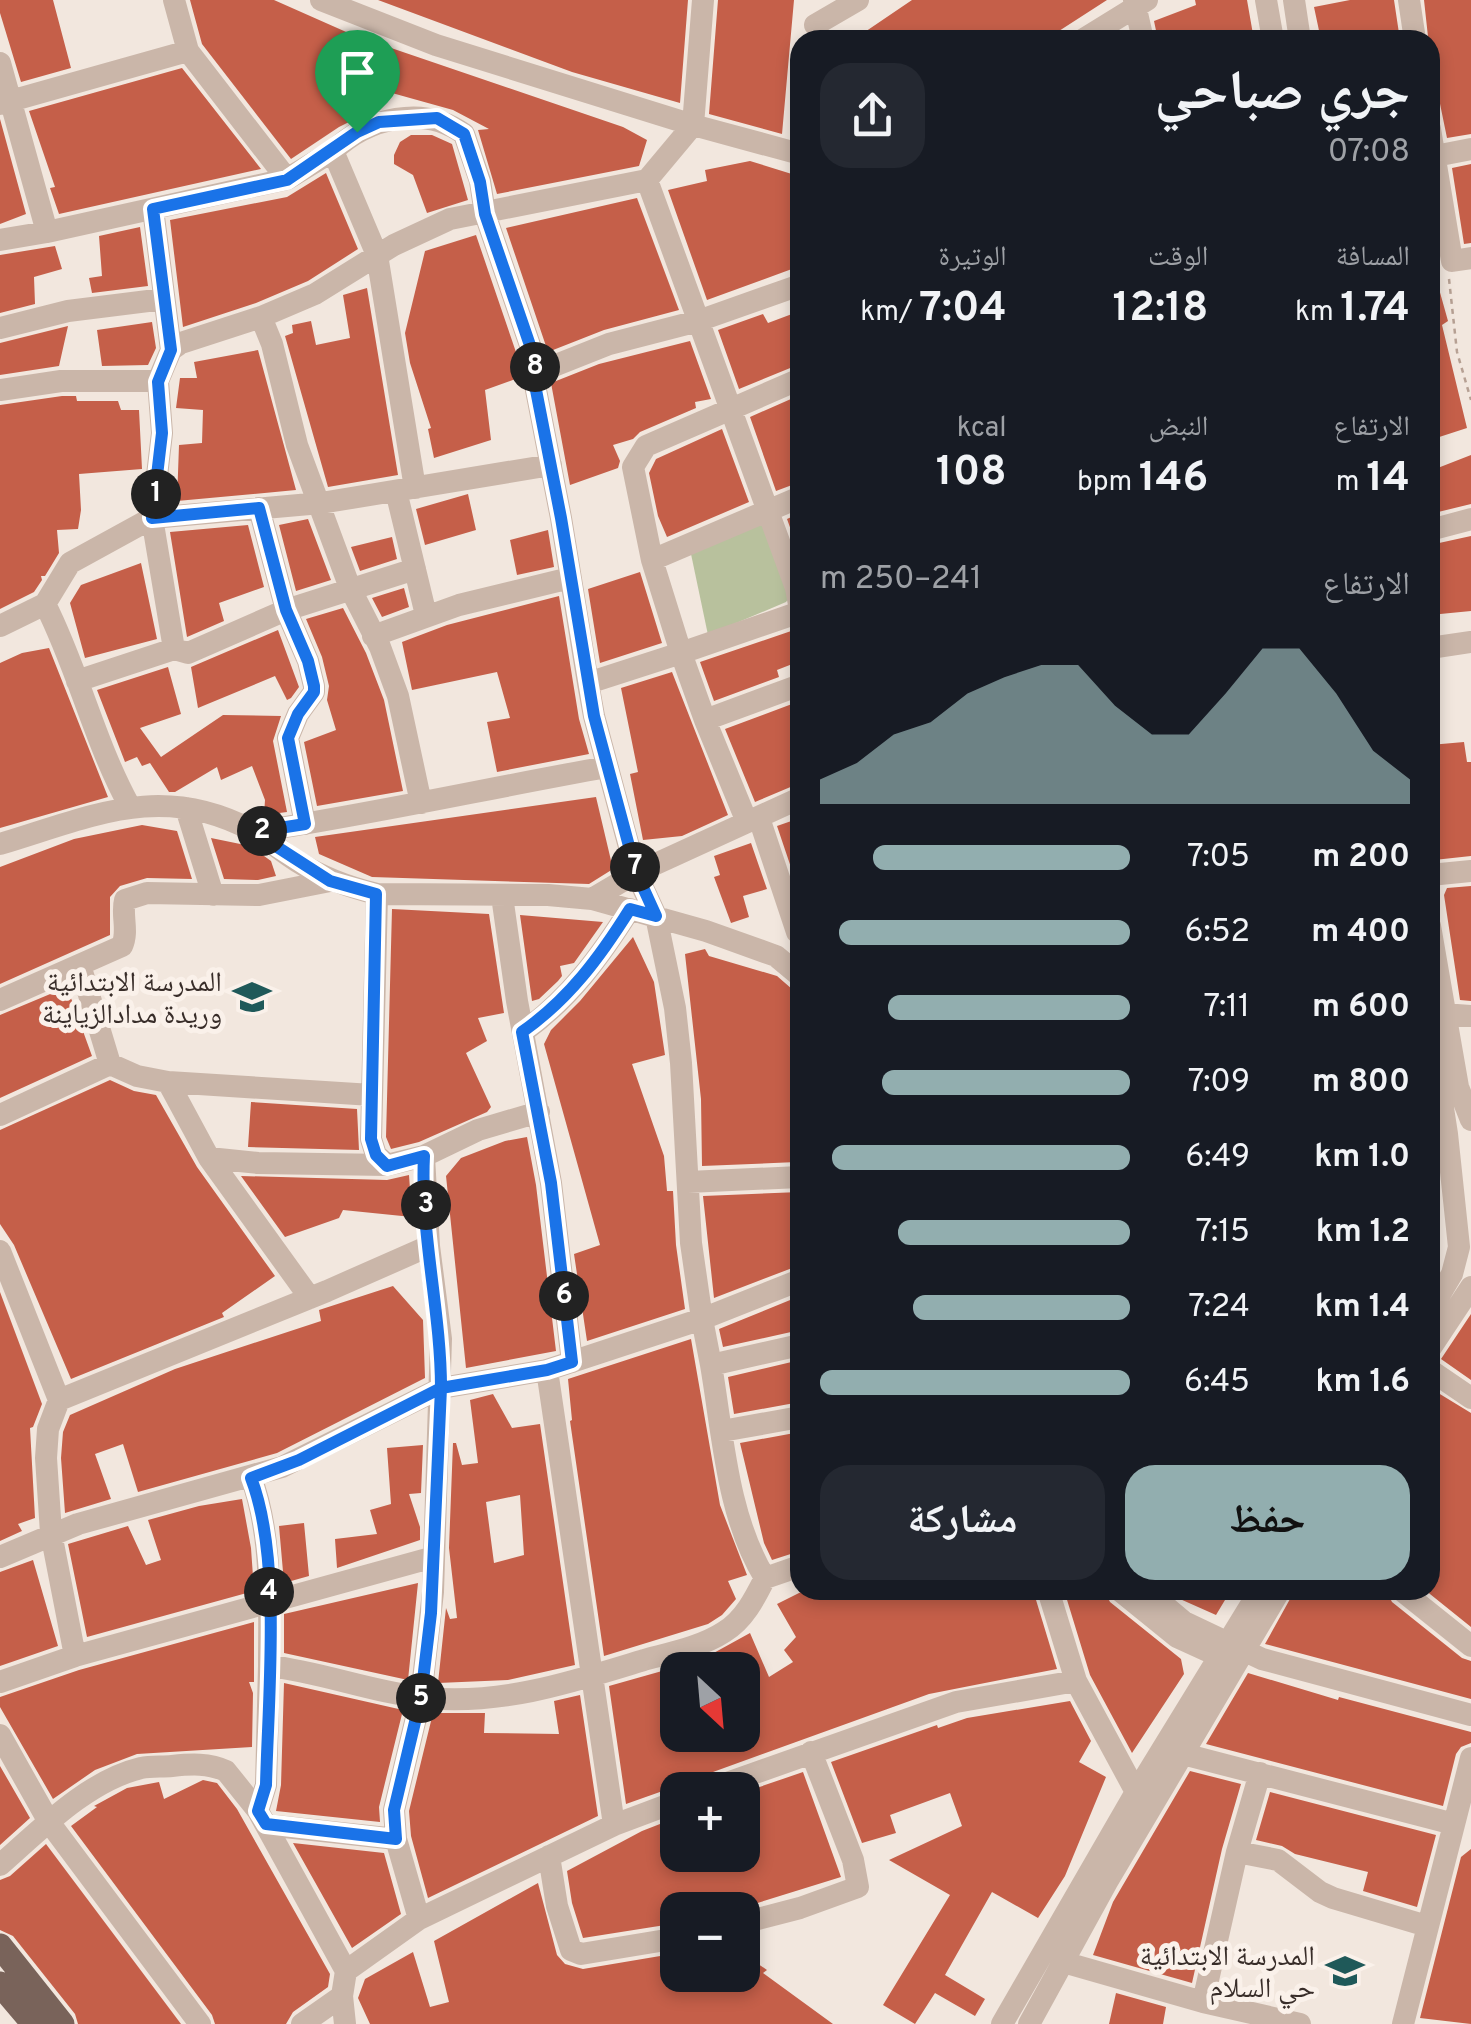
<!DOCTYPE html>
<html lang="ar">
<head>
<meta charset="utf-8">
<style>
  body { margin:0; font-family:Overpass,"Noto Naskh Arabic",sans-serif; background:#242831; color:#f1f3f6; direction:rtl; height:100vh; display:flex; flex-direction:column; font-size:38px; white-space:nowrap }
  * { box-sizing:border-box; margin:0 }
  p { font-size:32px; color:#9ea1a6 }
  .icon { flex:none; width:55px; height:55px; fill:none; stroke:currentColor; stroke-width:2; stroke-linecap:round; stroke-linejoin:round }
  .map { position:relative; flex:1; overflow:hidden; direction:ltr }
  .sheet { position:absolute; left:790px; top:30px; width:650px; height:1570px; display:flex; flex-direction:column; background:#171b24; border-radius:30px; box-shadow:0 5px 15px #0003; direction:rtl }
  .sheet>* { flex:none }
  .needle { width:65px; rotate:154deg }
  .controls { position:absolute; left:660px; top:1652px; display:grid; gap:20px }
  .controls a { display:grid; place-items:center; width:100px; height:100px; border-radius:20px; background:#171b24; box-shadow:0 5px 15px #0003; font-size:50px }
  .pin { position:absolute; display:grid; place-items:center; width:85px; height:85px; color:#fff; margin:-102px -42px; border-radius:50% 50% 50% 0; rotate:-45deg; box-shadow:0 0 10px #0007 }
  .pin .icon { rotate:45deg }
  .km { position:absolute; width:50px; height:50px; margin:-25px; border-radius:50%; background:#222; color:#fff; font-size:28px; line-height:50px; text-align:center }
  .round { display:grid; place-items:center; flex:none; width:105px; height:105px; border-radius:30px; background:#242831 }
  .headline { display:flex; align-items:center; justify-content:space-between; height:170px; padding:0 30px }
  h1 { font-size:55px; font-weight:700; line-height:75px }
  .figures { display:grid; grid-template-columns:repeat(3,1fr); gap:15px; height:170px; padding:10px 30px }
  .figures div { display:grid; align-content:center }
  .figures b { font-size:42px; font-weight:700 }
  .figures small { font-size:28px; font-weight:400 }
  .figures p { font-size:28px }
  .chart { height:280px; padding:20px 30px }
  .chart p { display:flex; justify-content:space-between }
  .chart svg { width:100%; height:180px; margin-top:10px; fill:#92aeaf; opacity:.7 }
  .action { display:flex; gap:20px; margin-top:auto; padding:20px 30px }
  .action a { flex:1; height:115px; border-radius:30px; background:#92aeaf; color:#111; font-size:40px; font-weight:700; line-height:115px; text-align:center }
  .action a+a { background:#242831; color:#f1f3f6 }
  ul { padding:0 30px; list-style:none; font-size:32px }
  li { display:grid; grid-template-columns:160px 120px 1fr; align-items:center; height:75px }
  li i { height:25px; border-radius:12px; background:#92aeaf }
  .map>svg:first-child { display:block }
  .park { fill:#b8c19d }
  .building { fill:#c55f49; fill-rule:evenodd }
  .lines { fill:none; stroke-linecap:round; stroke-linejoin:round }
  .path { stroke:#b6a093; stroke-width:2.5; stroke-dasharray:5 5; stroke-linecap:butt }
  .minor { stroke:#cab6a9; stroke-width:22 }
  .major { stroke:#79635a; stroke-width:25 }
  .route-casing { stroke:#fff; stroke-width:20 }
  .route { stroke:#1a73e8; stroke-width:12 }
  .labels { text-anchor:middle; stroke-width:10; stroke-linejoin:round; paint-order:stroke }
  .poi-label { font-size:28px; fill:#382d29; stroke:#faf1ea; text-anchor:end }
</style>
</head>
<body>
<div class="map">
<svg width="1471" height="2024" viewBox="0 0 1471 2024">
  <rect width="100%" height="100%" fill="#f2e7de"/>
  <path class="park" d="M762 522 794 591 786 602 708 635 691 554Z"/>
  <path class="building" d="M0 0H53L71 68 21 82 0 13Z
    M190 0H274L353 35 623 127 647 140 639 166 497 194 478 130 489 129 453 110 392 93 373 110 339 127 291 159 202 44Z
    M378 0H688L680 103 572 72Z
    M718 0H794L782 134 709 114Z
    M912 0H1107L1045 40H853Z
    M1195 0H1247L1254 40H1158L1154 21 1196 5Z
    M1350 0H1394L1400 40H1321L1314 7Z
    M1424 0H1471V134L1447 138 1430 55Z
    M182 68 261 169 59 214 50 188 55 187 29 111Z
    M0 119 26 214 0 224Z
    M411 135H432L452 144 468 200 427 213 413 175 394 164V155L400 142Z
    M750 161 795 175 800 194V266L707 300 668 190 707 181 705 170Z
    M1471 164V243L1464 244 1452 168Z
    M326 173 358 249 308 281 256 303 183 327 170 220 287 197Z
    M637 198 679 310 604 330 548 352 506 228Z
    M140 227 148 286 92 293 89 278 102 276 99 236Z
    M476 235 518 358 521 377 485 390 491 440 434 458 428 429 431 428 410 363 405 333 425 251Z
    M55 246 62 269 34 277 35 304 0 313V255Z
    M1434 271 1448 321 1442 325 1467 428 1430 440V272Z
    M367 288 398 475 328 487 285 336 293 333 292 325 311 321 316 345 350 338 343 295Z
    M800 311V364L739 389 718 330 763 314 768 323Z
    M152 322 156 348 148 365 102 366 97 330Z
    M68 326 59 366 0 375V343Z
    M690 341 711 399 695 402 696 408 640 432 633 439 613 445 620 461 618 468 570 485 551 383 599 364Z
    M258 350 296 490 177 501 179 445 202 443 203 410 176 408 180 378H197L194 362Z
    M800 395V482L776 491 750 417Z
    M62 396H76L77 401H118L121 410H139L142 469 79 474 81 510 78 529 57 530 59 553 45 576H41L42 580 34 592 0 609V405Z
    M722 429 749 502 667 537 658 516 649 473 656 459Z
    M1471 455V504L1430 514V471Z
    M468 494 476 530 425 545 416 509Z
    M800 513V555L787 519Z
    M308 519 331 580 296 591 279 525Z
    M248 525 264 587 219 603 224 621 187 637 170 532Z
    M548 530 554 567 517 575 510 540Z
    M1471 536V611L1430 615V545Z
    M392 537 397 559 360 571 351 547Z
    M141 563 157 639 85 658 70 603 81 585Z
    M640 572 662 643 600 663 588 589Z
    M404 588 409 607 382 617 372 598Z
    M559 596 579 719 589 754 497 772 487 722 510 718 497 672 412 690 402 642 447 625Z
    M343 608 366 653 384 700 403 791 317 806 304 742 336 730 327 700 329 686 322 657 306 619Z
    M797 629 800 661 777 670 779 677 714 701 700 662Z
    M278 630 299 687 291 698 287 700 275 676 198 708 191 667Z
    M49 648 108 797 0 828V663L22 653Z
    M168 667 181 714 140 728 161 757 223 715 281 716 273 741 287 812 264 815 265 800 252 766 221 780 217 767 175 792H169L150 763 142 766 137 757 125 762 97 690Z
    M672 672 728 815 682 836 643 840 630 774 638 772 621 688Z
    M800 701V783L755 802 725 729Z
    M1464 742 1467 762H1471V856L1434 860 1430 823V745Z
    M596 797 613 869 589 884 372 877 319 854 315 837Z
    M800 818V894L777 826Z
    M142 825 177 831 192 879 147 878 120 886 110 897V935L0 984V867L74 839Z
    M211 838 250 846 271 861 276 876 258 880 224 879Z
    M751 843 767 889 743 896 749 917 731 923 714 877 720 875 714 856Z
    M1471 886V1001L1460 1000 1444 895 1447 888Z
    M392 909 489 914 504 1013 478 1018 487 1041 466 1053 491 1107 487 1112 419 1142 391 1149 386 1137Z
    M520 915 603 922 574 963 560 966 562 976 558 981 539 999 532 1001Z
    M633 937 654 982 665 1055 632 1064 664 1156 667 1191H673L676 1245 685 1309 587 1341 574 1254 600 1245 544 1044 551 1030 580 1001Z
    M705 949 709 956 777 976 800 996V1145L797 1146V1162L702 1166 701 1099 685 954Z
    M67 987 92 1056 0 1098V1015Z
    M110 1080 134 1091 156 1095 197 1167 275 1276 222 1313 224 1317 71 1379 14 1245 0 1224V1130Z
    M251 1102 357 1109 359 1150 248 1147Z
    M527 1137 536 1185 556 1351 466 1368 446 1176 461 1158 505 1141Z
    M409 1175 412 1217 343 1210 339 1218 285 1237 241 1176 387 1180Z
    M800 1192V1265L714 1298 703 1196Z
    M393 1286 423 1320 425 1378 277 1453 138 1492 123 1444 95 1454 111 1499 65 1513 61 1458 63 1432 70 1415 175 1369 321 1321 319 1310Z
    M0 1292 42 1404 33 1427 30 1428 35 1518 18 1524 22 1531 0 1541Z
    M800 1296V1330L723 1347 719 1329Z
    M1471 1314V1380L1441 1359Z
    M691 1339 720 1505 747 1575 728 1581 736 1599 722 1615 708 1624 604 1656 570 1421 572 1420 568 1379Z
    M800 1360V1402L734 1414 728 1377Z
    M1430 1388 1471 1413V1627L1425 1590H1430Z
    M493 1394 512 1428 540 1424 575 1665 508 1680 438 1683 446 1608 450 1619 457 1618 449 1548 453 1443H456L462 1465 478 1463 470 1400ZM520 1495 524 1555 494 1563 486 1502Z
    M800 1432V1551L772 1560 764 1543 740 1443Z
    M423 1445 421 1493 409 1494 420 1527V1540L337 1568 335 1539 377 1534 370 1510 391 1504 387 1448Z
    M242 1499 251 1548 254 1591 87 1637 68 1544 128 1526 146 1565 161 1560 148 1520 199 1506Z
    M304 1523 309 1576 284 1583 279 1526Z
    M33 1560 58 1646 0 1666V1572Z
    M418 1583 408 1680 284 1653V1614Z
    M805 1590H1033L1057 1669 929 1694 702 1776 695 1781 692 1790 674 1787 626 1804 609 1686 701 1660 750 1633 769 1677 793 1662 784 1650 796 1637 777 1604ZM678 1670H742V1735H678Z
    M1064 1590H1104L1110 1602 1181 1659 1184 1674 1132 1753 1090 1675Z
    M1169 1590H1231L1216 1615 1180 1599Z
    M1295 1590H1386L1392 1602 1462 1658 1471 1661V1699L1265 1644Z
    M254 1622V1682H249L253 1693 252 1747 137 1754 95 1770 53 1799 0 1707V1697L79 1670Z
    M1248 1673 1338 1700 1339 1697 1471 1732V1743L1461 1747 1456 1754 1443 1806 1206 1744Z
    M284 1683 403 1710 379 1807 380 1822 276 1811 281 1785Z
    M580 1695 598 1816 428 1898 411 1836 409 1811 433 1713H485L484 1733 559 1734 554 1701Z
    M1070 1701 1091 1741 1079 1762 1106 1777 1065 1876 1038 1918 992 1892 945 1975 985 1999 975 2016 935 1993 915 2024 883 2005 950 1895 889 1860 962 1826 950 1793 890 1815 896 1833 862 1843 831 1762 937 1725 938 1728 967 1718Z
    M0 1766 30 1818 0 1845Z
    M1190 1771 1241 1784 1222 1849 1192 1983 1093 1955 1113 1902Z
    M803 1772 841 1877 735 1910H678V1923L583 1938 572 1903 567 1871 642 1831 678 1817V1855H742V1793Z
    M203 1780 217 1783 237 1809 330 1974 328 1987 293 2012 286 2024H215L212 2015 71 1826 97 1807 94 1806 127 1788 159 1782 164 1799Z
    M1270 1792 1436 1835 1417 1907 1363 1891 1368 1872 1295 1854 1282 1846 1256 1840Z
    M293 1843 384 1853 401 1914 352 1948Z
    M46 1844 181 2024H78L75 2014 13 1936 0 1930V1880L10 1876Z
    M1471 1849V2024L1420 2018 1461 1857Z
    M538 1883 557 1955 565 1964 583 1969 678 1953V1975H742V1953L767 1970 763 1973 833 2024H370L358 1998 365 1979 413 1952 430 2007 449 2002 434 1941Z
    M1116 1993 1166 2007 1163 2024H1109Z"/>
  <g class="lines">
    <path class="path" d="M1449 279 1457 352 1471 400"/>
    <path class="minor" d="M174 0 188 51 287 179
      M321 0 436 45 693 125 800 154
      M1134 0 1143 40
      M1266 0 1273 40
      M1294 0 1300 40
      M1409 0 1415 40
      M815 25 858 0
      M1082 40 1147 0
      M0 63 47 232 0 240
      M0 104 188 51
      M1430 129 1452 261 1471 258
      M333 151C368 118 423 104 464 134L480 181 485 214 533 354 536 373 609 344 698 321 800 285
      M1430 157 1471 149
      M647 180 796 588 800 610
      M153 209 171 350
      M47 232 287 179 333 151 377 255 415 488
      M261 317 272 344 297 445 350 588 380 647 398 696 421 803
      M0 328 68 311 164 299
      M536 373V390L561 518 588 683
      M800 379 646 446 633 467 652 560 681 653 800 612
      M0 390 61 381H158
      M396 491 426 615
      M259 508 286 610 308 661 314 686V692L298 714 288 738 305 824
      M1430 530 1471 519
      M652 560 800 497
      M45 604C78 669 94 741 129 805
      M0 626 45 604 70 563 152 518 162 433 158 381 171 350 181 343 261 317 315 294 394 245 450 219 647 180 693 125 703 0
      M373 636 459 605 570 578
      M1430 648 1471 642
      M174 649 188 653 286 610 415 569
      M77 681 174 649 152 518 321 503 551 465
      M705 720 800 685
      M186 808 213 895
      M759 818 797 932
      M254 832C373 814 489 788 607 767
      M0 844C91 817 161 781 253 831 269 840 283 853 298 862 323 878 348 887 377 894L548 895 592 899 706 931 776 956 800 976
      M1430 875 1471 871
      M502 896 517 1001 551 1183 572 1362
      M592 899 636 873 800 798
      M1430 926 1458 1087 1471 1120
      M80 965 110 1064 137 1076 168 1082 372 1095
      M0 1000 122 946C129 931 121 915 125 900L147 893 259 895 330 881
      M1443 1014 1471 1016
      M1430 1024 1447 1134 1459 1247 1452 1274 1430 1311
      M523 1032C569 999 600 957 630 909
      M168 1082 209 1158 310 1298
      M0 1115 110 1064
      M424 1156 478 1130 539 1112
      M209 1158 258 1163 387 1165
      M688 1182 800 1177
      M0 1251 59 1400 48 1429 46 1458 51 1533 75 1656
      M800 1345 711 1365C723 1435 727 1516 765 1578L800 1566
      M1430 1349 1471 1287
      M711 1365 702 1319 800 1280
      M547 1370 614 1825
      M1430 1370 1471 1398
      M59 1400 327 1291 429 1246
      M722 1431 800 1417
      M251 1477C273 1537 269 1604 269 1666 322 1672 374 1693 427 1698 503 1705 572 1682 644 1660 670 1653 701 1647 724 1632 744 1620 755 1598 765 1578
      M0 1557 78 1524 282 1467 441 1388 547 1370 702 1319 691 1243 681 1063 675 1008 656 916 636 873 594 716 588 683 681 653 705 720 747 822
      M1048 1590 1076 1681 1136 1792
      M1119 1590 1177 1637 1234 1663
      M1146 1590 1184 1622 1262 1659 1471 1715
      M1401 1590 1471 1646
      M0 1682 75 1656 434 1557
      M0 1735 49 1822 200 2024
      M1183 1754 1454 1824
      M707 1790 956 1702 1076 1681
      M258 1811 266 1785 269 1666
      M266 1825 396 1839
      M1237 1852 1278 1860 1320 1892 1333 1898 1427 1926
      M549 1856 557 1906 571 1950 581 1954 678 1938
      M0 1865C40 1830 87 1781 141 1768 151 1766 162 1767 172 1766 191 1764 209 1763 226 1771L258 1811 346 1971
      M419 1919 614 1825 678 1801
      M742 1923 800 1908 858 1887 853 1860 811 1752
      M1063 1962 1203 2002 1300 2024
      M1203 2002 1237 1852 1260 1773
      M302 2024 342 1996
      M345 2024 342 1996 346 1971 419 1919 396 1839 394 1810 421 1697 433 1592 441 1339 429 1246 424 1156 387 1165 376 1155 371 1139 377 894
      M1002 2024 1136 1792 1260 1590
      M1029 2024 1107 1882 1280 1590
      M1403 2024 1471 1758"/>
    <path class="major" d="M0 1946 62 2024
      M0 1984 34 2024"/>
  </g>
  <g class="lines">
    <g class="route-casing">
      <path id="route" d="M357 132 287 180 153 209 171 350 158 382 162 433 152 518 259 508 286 610 308 661 314 686V692L298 714 288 738 305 824 254 832 330 881 376 894 371 1139 376 1155 387 1166 424 1156C420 1233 441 1311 441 1388L299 1460 251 1478C282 1558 268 1697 266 1785L258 1811 266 1824 396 1839 394 1810 421 1697 431 1613 441 1388 547 1370 572 1362 551 1183 522 1032C569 999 600 957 630 909L656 916 636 872 594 716 561 518 536 390 533 354 485 214 480 182 464 134 437 118 379 122 357 132"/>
    </g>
    <use href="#route" class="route"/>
  </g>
  <defs>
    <g id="school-bare" transform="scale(3)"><path d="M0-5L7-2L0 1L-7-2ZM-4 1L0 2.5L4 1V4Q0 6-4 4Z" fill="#1f5959" stroke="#faf1ea" stroke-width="2.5" paint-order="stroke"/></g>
  </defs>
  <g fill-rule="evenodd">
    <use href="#school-bare" x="252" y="997"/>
    <use href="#school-bare" x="1345" y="1971"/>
  </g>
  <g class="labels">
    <g class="poi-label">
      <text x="222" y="991">المدرسة الابتدائية<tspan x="222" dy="32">وريدة مدادالزياينة</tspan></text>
      <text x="1315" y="1965">المدرسة الابتدائية<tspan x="1315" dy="32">حي السلام</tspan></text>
    </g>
  </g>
</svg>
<div class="controls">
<a><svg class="needle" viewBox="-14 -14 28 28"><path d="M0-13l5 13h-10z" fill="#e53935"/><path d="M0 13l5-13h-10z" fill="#9ea1a6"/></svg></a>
<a>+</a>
<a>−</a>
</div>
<div class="pin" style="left:357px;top:132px;background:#1e9e55"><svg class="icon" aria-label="arrive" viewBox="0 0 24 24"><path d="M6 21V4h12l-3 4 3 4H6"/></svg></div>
<b class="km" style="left:156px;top:494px">1</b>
<b class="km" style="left:262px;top:831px">2</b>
<b class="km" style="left:426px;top:1205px">3</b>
<b class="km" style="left:269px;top:1592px">4</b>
<b class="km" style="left:421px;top:1698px">5</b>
<b class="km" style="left:564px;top:1296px">6</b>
<b class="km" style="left:635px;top:867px">7</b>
<b class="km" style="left:535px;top:367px">8</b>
<section class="sheet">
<div class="headline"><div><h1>جري صباحي</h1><p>07:08</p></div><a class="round"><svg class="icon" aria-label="share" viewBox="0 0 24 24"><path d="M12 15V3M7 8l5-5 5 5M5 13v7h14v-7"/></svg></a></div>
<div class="figures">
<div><p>المسافة</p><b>1.74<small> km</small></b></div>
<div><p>الوقت</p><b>12:18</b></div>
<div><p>الوتيرة</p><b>7:04<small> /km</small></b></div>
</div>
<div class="figures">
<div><p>الارتفاع</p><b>14<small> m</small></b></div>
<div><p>النبض</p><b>146<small> bpm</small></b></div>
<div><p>kcal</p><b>108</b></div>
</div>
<div class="chart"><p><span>الارتفاع</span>241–250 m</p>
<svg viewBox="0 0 160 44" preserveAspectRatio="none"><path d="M0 44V38L10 34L20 27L30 24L40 17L50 13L60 10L70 10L80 20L90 27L100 27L110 17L120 6L130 6L140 17L150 31L160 38V44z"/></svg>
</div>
<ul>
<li><b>200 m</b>7:05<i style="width:83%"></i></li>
<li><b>400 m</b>6:52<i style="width:94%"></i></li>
<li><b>600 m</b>7:11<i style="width:78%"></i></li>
<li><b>800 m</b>7:09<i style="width:80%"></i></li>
<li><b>1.0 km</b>6:49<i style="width:96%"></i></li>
<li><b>1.2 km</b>7:15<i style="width:75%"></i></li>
<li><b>1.4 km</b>7:24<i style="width:70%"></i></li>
<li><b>1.6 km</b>6:45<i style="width:100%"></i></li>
</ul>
<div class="action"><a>حفظ</a><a>مشاركة</a></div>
</section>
</div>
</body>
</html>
